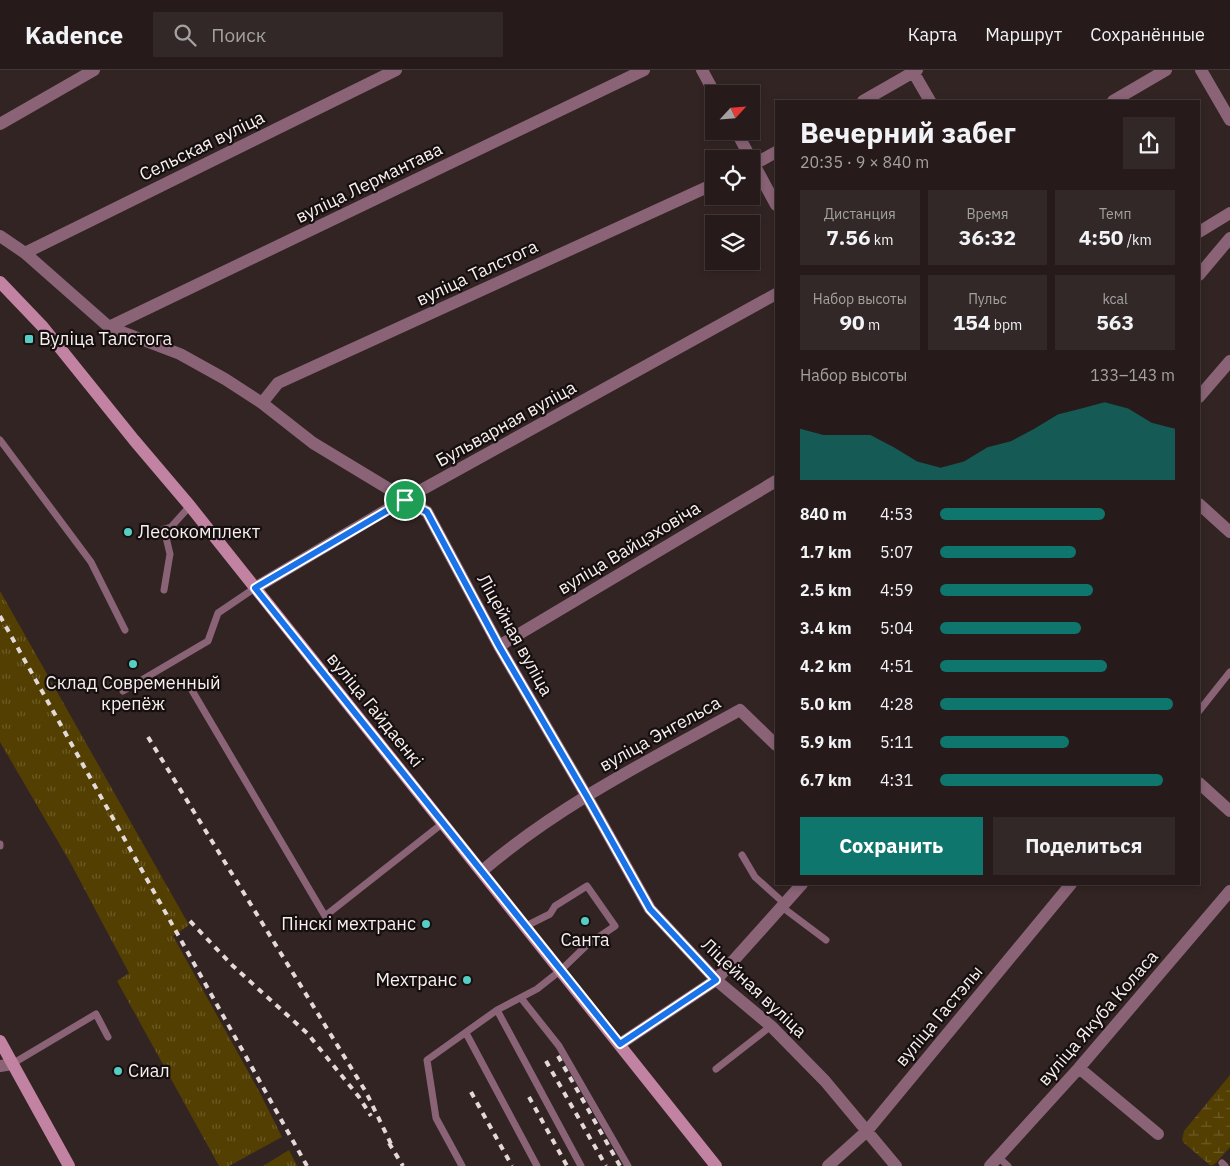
<!DOCTYPE html>
<html lang="ru">
<head>
<meta charset="utf-8">
<style>
  body { margin:0; font-family:"IBM Plex Sans",sans-serif; background:#322827; color:#f1f3f6; height:100vh; display:flex; flex-direction:column; font-size:19px; white-space:nowrap }
  * { box-sizing:border-box; margin:0 }
  p { font-size:16px; color:#a4a1a2 }
  .icon { flex:none; width:28px; height:28px; fill:none; stroke:currentColor; stroke-width:2; stroke-linecap:round; stroke-linejoin:round }
  .map { position:relative; flex:1; overflow:hidden }
  .sheet { position:absolute; left:775px; top:30px; width:425px; height:785px; display:flex; flex-direction:column; background:#261b1a; border-radius:0px; box-shadow:0 2px 8px #0003,0 0 0 1px #423939 }
  .sheet>* { flex:none }
  .needle { width:32px; rotate:64deg }
  .tools { position:absolute; left:705px; top:15px; display:grid; gap:10px }
  .tools a { display:grid; place-items:center; width:55px; height:55px; border-radius:0px; background:#261b1a; box-shadow:0 2px 8px #0003,0 0 0 1px #423939; font-size:25px }
  .pin { position:absolute; display:grid; place-items:center; width:42px; height:42px; color:#fff; margin:-21px; border:2px solid #fff; border-radius:50%; box-shadow:0 1px 5px #0007 }
  .round { display:grid; place-items:center; flex:none; width:52px; height:52px; border-radius:0px; background:#322827 }
  .summary { display:flex; align-items:center; justify-content:space-between; height:85px; padding:0 25px }
  h1 { font-size:28px; font-weight:800; line-height:38px }
  .figures { display:grid; grid-template-columns:repeat(3,1fr); gap:8px; height:85px; padding:5px 25px }
  .figures div { display:grid; align-content:center; border-radius:0px; background:#322827; text-align:center }
  .figures b { font-size:21px; font-weight:800 }
  .figures small { font-size:14px; font-weight:400 }
  .figures p { font-size:14px }
  .chart { height:140px; padding:10px 25px }
  .chart p { display:flex; justify-content:space-between }
  .chart svg { width:100%; height:90px; margin-top:5px; fill:#0f766e; opacity:.7 }
  .button { display:flex; gap:10px; margin-top:auto; padding:10px 25px }
  .button a { flex:1; height:58px; border-radius:0px; background:#0f766e; color:#fff; font-size:20px; font-weight:800; line-height:58px; text-align:center }
  .button a+a { background:#322827; color:#f1f3f6 }
  ul { padding:0 25px; list-style:none; font-size:16px }
  li { display:grid; grid-template-columns:80px 60px 1fr; align-items:center; height:38px }
  li i { height:12px; border-radius:6px; background:#0f766e }
  header { display:flex; align-items:center; gap:30px; box-sizing:border-box; height:70px; padding:0 25px; background:#261b1a; border-bottom:1px solid #423939 }
  header strong { font-size:24px }
  nav { display:flex; gap:28px; margin-inline-start:auto; font-size:18px }
  .search { width:350px; height:45px; background:#322827; display:flex; align-items:center; gap:12px; box-sizing:border-box; padding:0 18px; border-radius:0px; color:#a4a1a2; font-size:19px }
  .map>svg:first-child { display:block }
  .grass { fill:url(#grass-tufts) }
  .wetland { fill:url(#wetland-marsh) }
  .lines { fill:none; stroke-linecap:round; stroke-linejoin:round }
  .lane { stroke:#8a6376; stroke-width:7 }
  .street { stroke:#8a6376; stroke-width:12 }
  .secondary { stroke:#c283a2; stroke-width:12 }
  .rail { stroke:#e3d9d8; stroke-width:4; stroke-dasharray:6 6; stroke-linecap:butt }
  .route-casing { stroke:#fff; stroke-width:10 }
  .route { stroke:#1a73e8; stroke-width:6 }
  .poi-dot { fill:#56cec4; stroke:#150f0f; stroke-width:2 }
  .labels { text-anchor:middle; stroke-width:4.5; stroke-linejoin:round; paint-order:stroke }
  .street-label { font-size:18px; fill:#f8efee; stroke:#150f0f }
  .poi-label { font-size:18px; fill:#f8efee; stroke:#150f0f; text-anchor:start }
</style>
</head>
<body>
<header>
<strong>Kadence</strong>
<div class="search"><svg class="icon" aria-label="search" viewBox="0 0 24 24"><circle cx="10" cy="10" r="6"/><path d="M15 15l6 6"/></svg>Поиск</div>
<nav><a>Карта</a><a>Маршрут</a><a>Сохранённые</a></nav>
</header>
<div class="map">
<svg width="1230" height="1096" viewBox="0 0 1230 1096">
  <defs>
    <pattern id="grass-tufts" width="24" height="20" patternUnits="userSpaceOnUse" patternTransform="scale(1.25)"><rect width="24" height="20" fill="#533f02"/><path d="M3 7l-1-3M5 7V3M7 7l1-3M15 17l-1-3M17 17v-4M19 17l1-3" fill="none" stroke="#6c5b27"/></pattern>
    <pattern id="wetland-marsh" width="20" height="14" patternUnits="userSpaceOnUse" patternTransform="scale(1.25)"><rect width="20" height="14" fill="#533f02"/><path d="M1 5h8M5 5V1M11 12h8M15 12V8" fill="none" stroke="#6c5b27"/></pattern>
  </defs>
  <rect width="100%" height="100%" fill="#322423"/>
  <path class="grass" d="M0 521 189 855 173 866 260 1023 282 1067 229 1096H219L117 911 129 903 70 792 0 672Z
    M289 1080 297 1096H263Z"/>
  <path class="wetland" d="M1230 1005V1077L1215 1094 1211 1096 1184 1073 1182 1070 1184 1061Z"/>
  <g class="lines">
    <path class="lane" d="M0 370 91 492 125 560
      M164 520 170 484 164 459 171 457 190 436
      M190 617 325 846 443 753
      M123 621 208 571 218 543 255 518
      M1199 641 1230 602
      M0 774V776
      M742 785 755 807 785 834
      M782 837 826 870
      M521 928 559 976 628 1096
      M497 940 581 1096
      M466 963 537 1096
      M12 994 96 944 108 967
      M716 999 771 956
      M998 1087 1008 1096
      M1222 1093 1225 1096
      M462 1096 436 1048 427 990 497 940 537 919 561 900 587 875 615 856 587 816 555 836 550 844 526 856"/>
    <path class="street" d="M702 0 715 24
      M912 0 930 31
      M1201 0 1230 50
      M863 31 917 0
      M1113 31 1166 0
      M0 54 94 0
      M736 61 776 135
      M751 96 776 82
      M1199 162 1230 143
      M0 166 25 183 109 257 180 284 225 309 262 333 313 373 427 442 499 576 586 725 650 839 716 910 771 956 825 1011 896 1096
      M25 183 396 0
      M1199 205 1230 168
      M109 257 644 0
      M1199 327 1230 291
      M262 333 278 313 714 114
      M1199 434 1230 462
      M255 518 405 429 776 224
      M499 576 776 411
      M1199 713 1230 741
      M482 801C559 735 651 689 740 640L776 675
      M620 974 716 910 802 814
      M0 996 12 994
      M1079 998 1158 1064
      M828 1096 867 1061 1071 814
      M990 1096 1079 998 1230 821"/>
    <path class="secondary" d="M0 212 43 257 134 370 190 436 716 1096
      M0 971 69 1096"/>
    <path class="rail" d="M0 546 307 1096
      M148 667 366 1022 393 1078
      M190 851 233 896 307 963 359 1027 371 1046
      M558 986 620 1096
      M546 991 606 1096
      M471 1022 512 1096
      M529 1027 567 1096
      M389 1073 403 1096"/>
  </g>
  <g class="lines">
    <g class="route-casing">
      <path id="route" d="M405 430 427 442 499 576 586 725 650 839 716 910 620 974 255 518Z"/>
    </g>
    <use href="#route" class="route"/>
  </g>
  <g class="poi-dot">
    <rect x="24" y="264" width="10" height="10" rx="2.5"/>
    <circle cx="128" cy="462" r="5"/>
    <circle cx="133" cy="594" r="5"/>
    <circle cx="585" cy="851" r="5"/>
    <circle cx="426" cy="854" r="5"/>
    <circle cx="467" cy="910" r="5"/>
    <circle cx="118" cy="1001" r="5"/>
  </g>
  <g class="labels">
    <g class="street-label">
      <text transform="translate(202 76) rotate(-26)" y="6">Сельская вуліца</text>
      <text transform="translate(369 113) rotate(-26)" y="6">вуліца Лермантава</text>
      <text transform="translate(477 203) rotate(-25)" y="6">вуліца Талстога</text>
      <text transform="translate(506 354) rotate(-29)" y="6">Бульварная вуліца</text>
      <text transform="translate(629 478) rotate(-31)" y="6">вуліца Вайцэховіча</text>
      <text transform="translate(515 565) rotate(61)" y="6">Ліцейная вуліца</text>
      <text transform="translate(375 640) rotate(51)" y="6">вуліца Гайдаенкі</text>
      <text transform="translate(660 664) rotate(-29)" y="6">вуліца Энгельса</text>
      <text transform="translate(754 918) rotate(43)" y="6">Ліцейная вуліца</text>
      <text transform="translate(939 946) rotate(-50)" y="6">вуліца Гастэлы</text>
      <text transform="translate(1098 948) rotate(-49)" y="6">вуліца Якуба Коласа</text>
    </g>
    <g class="poi-label">
      <text x="39" y="275">Вуліца Талстога</text>
      <text x="138" y="468">Лесокомплект</text>
      <text x="133" y="619" text-anchor="middle">Склад Современный<tspan x="133" dy="21">крепёж</tspan></text>
      <text x="416" y="860" text-anchor="end">Пінскі мехтранс</text>
      <text x="585" y="876" text-anchor="middle">Санта</text>
      <text x="457" y="916" text-anchor="end">Мехтранс</text>
      <text x="128" y="1007">Сиал</text>
    </g>
  </g>
</svg>
<div class="tools">
<a><svg class="needle" viewBox="-14 -14 28 28"><path d="M0-13l5 13h-10z" fill="#e53935"/><path d="M0 13l5-13h-10z" fill="#a4a1a2"/></svg></a>
<a><svg class="icon" aria-label="locate" viewBox="0 0 24 24"><circle cx="12" cy="12" r="6"/><path d="M12 2v4M12 18v4M2 12h4M18 12h4"/></svg></a>
<a><svg class="icon" aria-label="layers" viewBox="0 0 24 24"><path d="M12 4l9 5-9 5-9-5zM3 14l9 5 9-5"/></svg></a>
</div>
<div class="pin" style="left:405px;top:430px;background:#1e9e55"><svg class="icon" aria-label="arrive" viewBox="0 0 24 24"><path d="M6 21V4h12l-3 4 3 4H6"/></svg></div>
<section class="sheet">
<div class="summary"><div><h1>Вечерний забег</h1><p>20:35 · 9 × 840 m</p></div><a class="round"><svg class="icon" aria-label="share" viewBox="0 0 24 24"><path d="M12 15V3M7 8l5-5 5 5M5 13v7h14v-7"/></svg></a></div>
<div class="figures">
<div><p>Дистанция</p><b>7.56<small> km</small></b></div>
<div><p>Время</p><b>36:32</b></div>
<div><p>Темп</p><b>4:50<small> /km</small></b></div>
</div>
<div class="figures">
<div><p>Набор высоты</p><b>90<small> m</small></b></div>
<div><p>Пульс</p><b>154<small> bpm</small></b></div>
<div><p>kcal</p><b>563</b></div>
</div>
<div class="chart"><p><span>Набор высоты</span>133–143 m</p>
<svg viewBox="0 0 160 44" preserveAspectRatio="none"><path d="M0 44V19L10 22L20 22L30 22L40 28L50 35L60 38L70 35L80 28L90 25L100 19L110 12L120 9L130 6L140 9L150 16L160 19V44z"/></svg>
</div>
<ul>
<li><b>840 m</b>4:53<i style="width:70%"></i></li>
<li><b>1.7 km</b>5:07<i style="width:58%"></i></li>
<li><b>2.5 km</b>4:59<i style="width:65%"></i></li>
<li><b>3.4 km</b>5:04<i style="width:60%"></i></li>
<li><b>4.2 km</b>4:51<i style="width:71%"></i></li>
<li><b>5.0 km</b>4:28<i style="width:99%"></i></li>
<li><b>5.9 km</b>5:11<i style="width:55%"></i></li>
<li><b>6.7 km</b>4:31<i style="width:95%"></i></li>
</ul>
<div class="button"><a>Сохранить</a><a>Поделиться</a></div>
</section>
</div>
</body>
</html>
